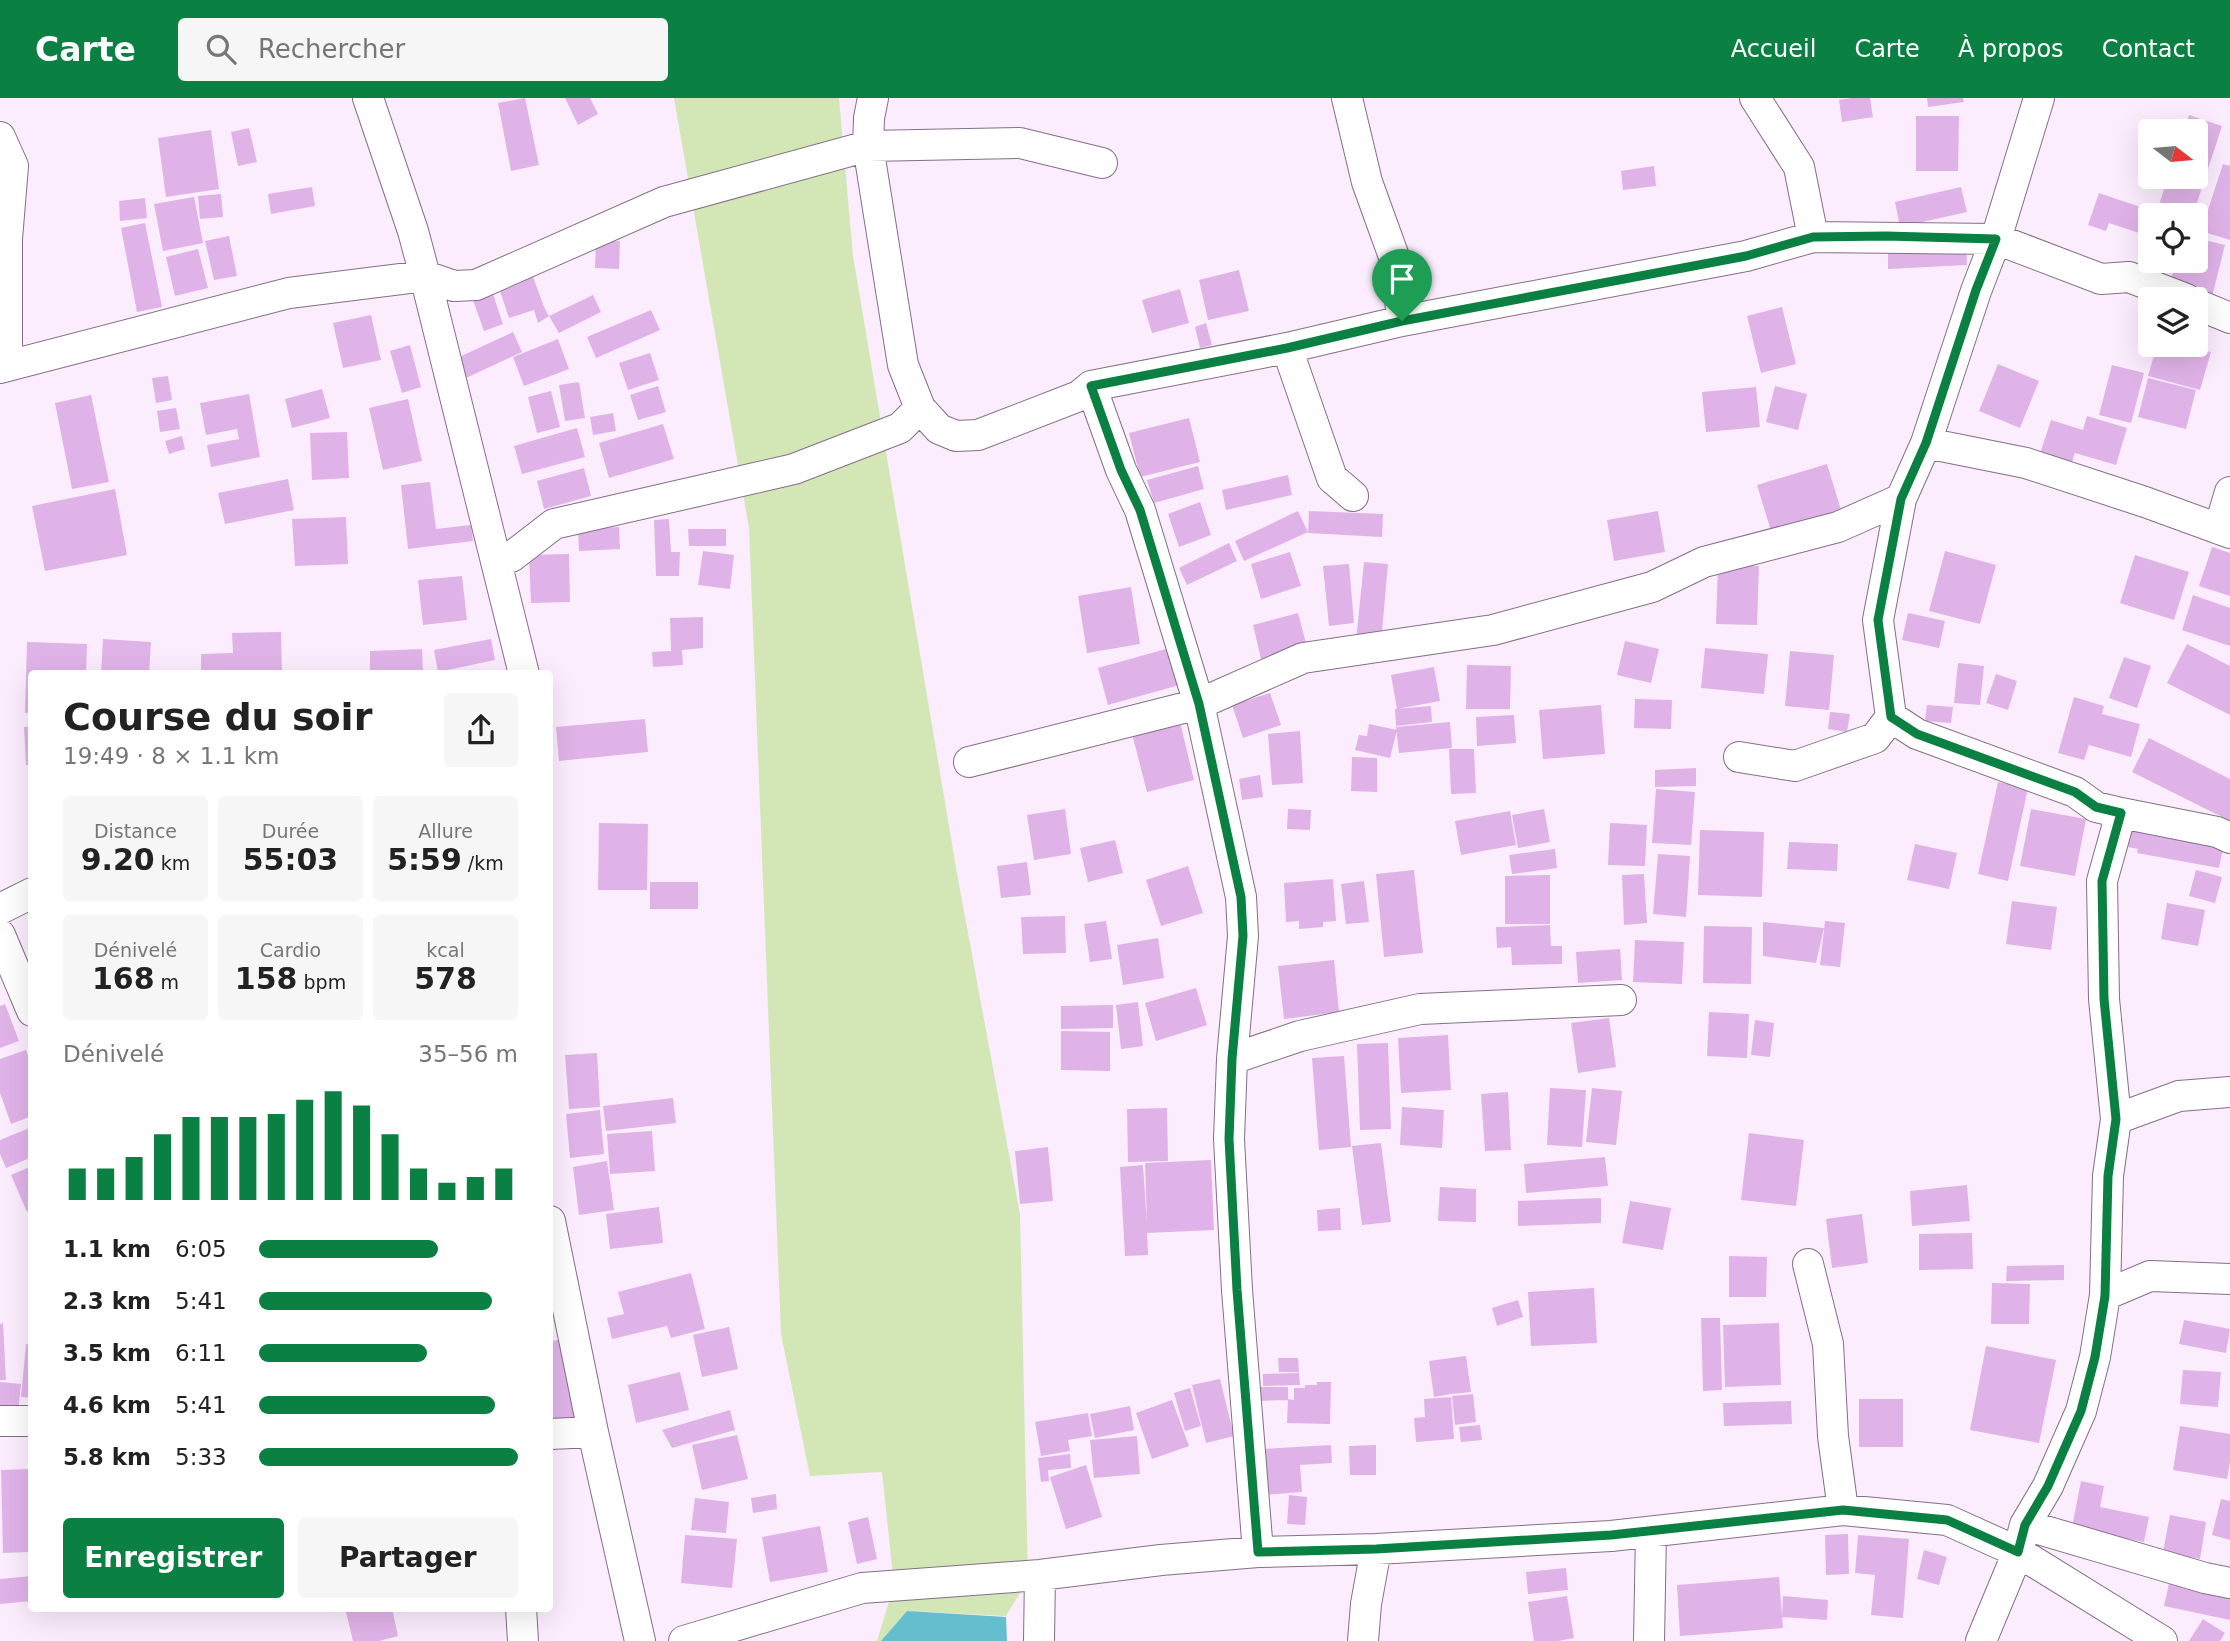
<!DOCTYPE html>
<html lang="fr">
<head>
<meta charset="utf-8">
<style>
  body { margin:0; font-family:"DejaVu Sans",sans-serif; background:#f6f6f6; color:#222; height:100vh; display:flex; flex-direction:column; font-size:26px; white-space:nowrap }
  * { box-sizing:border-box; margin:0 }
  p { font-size:23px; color:#767676 }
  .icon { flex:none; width:38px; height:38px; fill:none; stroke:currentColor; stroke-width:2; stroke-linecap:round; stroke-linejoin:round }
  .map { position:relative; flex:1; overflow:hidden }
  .panel { position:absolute; left:28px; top:572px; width:525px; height:942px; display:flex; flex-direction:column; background:#fff; border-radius:7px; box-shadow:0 7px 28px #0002 }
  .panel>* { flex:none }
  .needle { width:46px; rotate:106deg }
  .fabs { position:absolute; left:2138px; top:21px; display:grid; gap:14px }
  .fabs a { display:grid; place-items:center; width:70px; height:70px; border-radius:7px; background:#fff; box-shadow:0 7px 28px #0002; font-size:35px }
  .pin { position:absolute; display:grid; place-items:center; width:60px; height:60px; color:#fff; margin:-72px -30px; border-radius:50% 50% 50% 0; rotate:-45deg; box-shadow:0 0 7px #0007 }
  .pin .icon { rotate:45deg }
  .round { display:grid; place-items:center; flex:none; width:74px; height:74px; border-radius:7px; background:#f6f6f6 }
  .summary { display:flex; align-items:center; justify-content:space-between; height:119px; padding:0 35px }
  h1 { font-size:38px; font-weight:600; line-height:52px }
  .stats { display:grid; grid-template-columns:repeat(3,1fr); gap:10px; height:119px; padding:7px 35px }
  .stats div { display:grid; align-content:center; border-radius:7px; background:#f6f6f6; text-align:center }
  .stats b { font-size:30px; font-weight:600 }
  .stats small { font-size:19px; font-weight:400 }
  .stats p { font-size:19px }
  .chart { height:196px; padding:14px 35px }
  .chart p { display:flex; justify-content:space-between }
  .chart svg { width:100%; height:126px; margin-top:7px; stroke:#0b8043; stroke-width:6 }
  .primary-button { display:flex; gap:14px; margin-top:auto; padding:14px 35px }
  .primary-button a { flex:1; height:80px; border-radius:7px; background:#0b8043; color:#fff; font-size:28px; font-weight:600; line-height:80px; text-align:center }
  .primary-button a+a { background:#f6f6f6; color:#222 }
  ul { padding:0 35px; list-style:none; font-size:23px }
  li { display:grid; grid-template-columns:112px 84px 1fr; align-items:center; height:52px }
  li i { height:18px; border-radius:9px; background:#0b8043 }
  header { display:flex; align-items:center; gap:42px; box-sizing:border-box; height:98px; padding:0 35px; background:#0b8043; color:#fff }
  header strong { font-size:33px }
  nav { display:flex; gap:38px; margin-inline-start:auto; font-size:24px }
  .search { width:490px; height:63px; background:#f6f6f6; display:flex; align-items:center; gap:18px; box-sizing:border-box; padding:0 24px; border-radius:7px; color:#767676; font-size:26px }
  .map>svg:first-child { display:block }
  .green { fill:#d3e6b6 }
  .water { fill:#65becd }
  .building { fill:#e0b3e8 }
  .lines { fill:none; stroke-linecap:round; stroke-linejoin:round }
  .minor-casing { stroke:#836f87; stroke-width:32 }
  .minor { stroke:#fff; stroke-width:30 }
  .route-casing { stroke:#fff; stroke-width:14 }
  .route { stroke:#0b8043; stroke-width:9 }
</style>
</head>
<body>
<header>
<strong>Carte</strong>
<div class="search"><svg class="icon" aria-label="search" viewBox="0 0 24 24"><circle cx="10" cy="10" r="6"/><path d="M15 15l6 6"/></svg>Rechercher</div>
<nav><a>Accueil</a><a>Carte</a><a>À propos</a><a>Contact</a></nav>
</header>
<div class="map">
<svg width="2230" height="1543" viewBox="0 0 2230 1543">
  <rect width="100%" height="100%" fill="#fbedfd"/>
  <path class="green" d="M674 0H839L853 158 956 770 1020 1116 1028 1482 1006 1518 907 1513 881 1543H877L894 1487 882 1374 810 1378 781 1236 749 430Z"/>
  <path class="water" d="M907 1513 1006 1519 1007 1543H881Z"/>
  <path class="building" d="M525 0 539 67 511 73 498 5Z
    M565 0H590L598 16 578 27Z
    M1852 0H1870L1873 19 1842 24 1839 2Z
    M1927 0H1963L1964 4 1928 9Z
    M2189 17 2222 28 2193 117H2171L2157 113 2168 79H2196V33H2183Z
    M1916 18H1959L1958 73H1916Z
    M249 30 257 64 238 68 231 34Z
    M211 32 219 91 166 99 158 40Z
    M2223 66 2230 68V142L2201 133Z
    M1654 68 1656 88 1623 92 1621 73Z
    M312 89 315 108 271 116 268 96Z
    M1961 89 1967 114 1900 129 1895 104Z
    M2099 95 2164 117H2151V139L2109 125 2106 133 2088 127Z
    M221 96 223 119 200 121 198 98Z
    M194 99 203 145 163 153 154 106Z
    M145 100 147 120 120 123 119 103Z
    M145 125 162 209 137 214 121 130Z
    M229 138 237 178 214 182 205 143Z
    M2196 140 2225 147 2211 203 2168 193 2176 163H2196Z
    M596 142 620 143 619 171 595 170Z
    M1966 149 1967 167 1888 171V153Z
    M198 151 208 190 175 198 166 159Z
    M1239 172 1249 213 1208 222 1199 182Z
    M532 176 544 209 549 218 538 225 534 212 509 220 498 187Z
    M490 187 503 226 484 233 470 194Z
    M1180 191 1189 225 1152 235 1142 202Z
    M593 197 601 214 559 235 549 218Z
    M1782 209 1796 266 1761 275 1747 218Z
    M651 212 660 232 596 260 587 239Z
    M371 217 381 262 343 270 333 225Z
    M1206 225 1212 247 1200 250 1195 229Z
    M513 234 522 254 466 280 457 260Z
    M558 241 569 271 524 288 513 259Z
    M410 247 421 289 402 295 390 253Z
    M2157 247H2183L2211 254 2200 292 2148 278Z
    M650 255 659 282 628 292 619 265Z
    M1998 266 2039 283 2020 330 1979 313Z
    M2112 267 2144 275 2131 325 2099 317Z
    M168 278 172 302 156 305 152 280Z
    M2148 280 2196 292 2186 331 2138 319Z
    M579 284 585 320 565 323 559 287Z
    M658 288 666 314 638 322 630 297Z
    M1775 288 1807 296 1798 332 1766 324Z
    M1756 289 1760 329 1706 334 1702 294Z
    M322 291 330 320 292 330 285 301Z
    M551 293 560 329 537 335 528 299Z
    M249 296 260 359 211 369 207 347 239 341 237 331 206 337 200 305Z
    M91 297 109 384 72 391 55 305Z
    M408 301 422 363 383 372 369 310Z
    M176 310 180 331 160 334 157 313Z
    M613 315 616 333 593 337 590 319Z
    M2087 318 2127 330 2116 367 2075 355 2069 373 2038 362 2051 322 2083 332Z
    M1189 320 1200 364 1140 379 1129 335Z
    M663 326 674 361 609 380 599 345Z
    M577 330 585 359 522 376 514 348Z
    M347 334 349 380 312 382 310 335Z
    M182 338 185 351 169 356 165 343Z
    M1827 366 1841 412 1771 433 1757 387Z
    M1198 368 1204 391 1154 405 1147 382Z
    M584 370 591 398 544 411 537 383Z
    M1288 377 1292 397 1226 412 1222 392Z
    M288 381 294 412 225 426 218 395Z
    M430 384 436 431 471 427 473 443 408 451 401 387Z
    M115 391 127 457 45 473 32 408Z
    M1200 404 1211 437 1179 449 1168 416Z
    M1298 413 1308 434 1244 463 1235 443Z
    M1309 413 1383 416 1382 439 1308 435Z
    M1658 413 1665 454 1614 463 1607 422Z
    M346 419 348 466 295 468 292 421Z
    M669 421 671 454H680L679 478H656L654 422Z
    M619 429 620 451 579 453 578 431Z
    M688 431H726V448H689Z
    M1229 445 1237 463 1187 487 1179 470Z
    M2212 449 2230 455V498L2199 488Z
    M703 453 734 457 730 491 698 487Z
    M1945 453 1996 467 1980 526 1929 513Z
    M1290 454 1301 488 1261 501 1251 466Z
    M569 456 570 504 531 505 529 457Z
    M2135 457 2189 474 2174 522 2120 505Z
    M1364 464 1388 466 1381 545 1356 543Z
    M1349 466 1354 525 1329 528 1323 468Z
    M1718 467 1759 468 1757 527 1716 526Z
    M462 478 467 522 423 527 418 482Z
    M1131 489 1140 546 1087 555 1078 498Z
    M2193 497 2230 510V548L2182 532Z
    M1298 515 1307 549 1261 561 1253 527Z
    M1908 515 1945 523 1939 550 1902 542Z
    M703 519V550L682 552 683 567 653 569 652 554 671 553 670 520Z
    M281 534 282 576H201V556L233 555 232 535Z
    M103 541 151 544 149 576H101Z
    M491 541 495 562 438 574 434 552Z
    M1625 543 1659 551 1651 585 1617 577Z
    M27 544 87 546 86 576H32V615H25Z
    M2187 546 2230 568V617L2167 585Z
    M1173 549 1183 586 1108 607 1098 570Z
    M1705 550 1768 556 1764 596 1701 590Z
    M422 551 423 572 370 573V553Z
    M1790 553 1834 557 1829 612 1785 608Z
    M2124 559 2151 568 2137 610 2109 600Z
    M1958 565 1984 568 1980 607 1954 605Z
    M1467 567 1511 568 1510 611H1466Z
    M1434 569 1440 603 1397 611 1391 577Z
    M1996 576 2017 583 2008 612 1986 605Z
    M1270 595 1281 627 1243 640 1232 607Z
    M2074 599 2104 608 2102 616 2140 626 2131 659 2089 647 2084 662 2058 655Z
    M1635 601 1672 602 1671 631 1634 630Z
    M1601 607 1605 656 1543 661 1539 612Z
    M1927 607 1953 609 1951 625 1925 623Z
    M1431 608 1432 624 1396 628 1395 611Z
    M1830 614 1850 616 1847 634 1828 631Z
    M1514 617 1516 645 1477 648 1476 619Z
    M1179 620 1194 682 1147 694 1131 632Z
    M645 621 648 654 559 663 556 629Z
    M1450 624 1452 650 1399 655 1396 629Z
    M1369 626 1397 632 1390 660 1355 652 1359 637 1367 638Z
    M32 628V667H26L24 629Z
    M1300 633 1303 685 1272 687 1268 636Z
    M2149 640 2230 681V723L2132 674Z
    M1449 651H1474L1476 695 1451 696Z
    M1352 659 1377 660V694L1351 693Z
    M1696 670V688L1655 689V672Z
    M1260 677 1263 699 1242 702 1239 681Z
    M1998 684 2028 690 2008 783 1978 776Z
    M1656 691 1695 694 1691 747 1652 745Z
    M1065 711 1071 756 1034 762 1027 717Z
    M1288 711 1311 712 1310 732 1287 731Z
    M1544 711 1550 744 1518 750 1512 717Z
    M2031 711 2086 721 2075 778 2020 768Z
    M1510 713 1516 747 1461 757 1455 723Z
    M599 725 648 726 647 792H598Z
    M1610 725 1647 727 1645 768 1608 767Z
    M2126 727 2224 746 2219 770 2137 755 2138 751 2122 748Z
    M1700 732 1764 734 1762 799 1698 797Z
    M1115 742 1123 775 1088 784 1080 750Z
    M1789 744 1838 746 1837 773 1787 771Z
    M1915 746 1957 755 1949 791 1907 782Z
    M1555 751 1557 770 1512 776 1509 757Z
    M1658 756 1690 758 1686 819 1653 816Z
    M1027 764 1031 797 1001 800 997 768Z
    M1188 768 1203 815 1161 828 1146 782Z
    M1414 772 1423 855 1384 859 1376 776Z
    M2196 772 2222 779 2215 805 2189 798Z
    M1644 776 1647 825 1624 827 1622 777Z
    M1550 777V826H1505V778Z
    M1333 781 1336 823 1323 824V829L1299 831V823L1286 824 1284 785Z
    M1364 783 1369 824 1346 826 1341 786Z
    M650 784H698V811H650Z
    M2012 803 2057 809 2051 852 2006 846Z
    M2167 805 2205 812 2198 848 2161 841Z
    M1065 818 1066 855 1023 856 1021 819Z
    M1106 823 1112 861 1090 864 1084 826Z
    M1825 823 1845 825 1840 869 1820 867Z
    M1763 824 1824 830 1816 865 1763 858Z
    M1550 827 1551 848H1562V866L1512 867 1511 849 1497 850 1496 829Z
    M1704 828 1752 829 1751 886 1703 885Z
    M1158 840 1164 880 1123 887 1117 847Z
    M1635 842 1684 844 1682 886 1633 884Z
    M1620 851 1622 882 1578 885 1576 854Z
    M1334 862 1339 914 1284 921 1278 868Z
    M1196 890 1207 927 1156 943 1145 905Z
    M1138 904 1143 948 1121 951 1116 907Z
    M5 906 19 943 0 950V908Z
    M1113 907V930L1061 931V908Z
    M1709 914 1749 916 1747 960 1707 958Z
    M1609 920 1616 969 1578 975 1571 925Z
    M1755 922 1774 925 1770 959 1751 957Z
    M1061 933 1110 934V973L1061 972Z
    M1448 937 1451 992 1401 995 1398 940Z
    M1388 945 1391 1031 1360 1032 1357 946Z
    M26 952 32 968V1018L11 1026 0 995V961Z
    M597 955 600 1009 569 1011 565 957Z
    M1344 958 1351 1049 1319 1052 1312 960Z
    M1550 990 1586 992 1582 1049 1547 1047Z
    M1592 990 1622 993 1616 1047 1586 1044Z
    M1508 994 1511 1052 1485 1053 1481 996Z
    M673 1000 676 1025 606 1033 603 1008Z
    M1402 1009 1444 1012 1442 1050 1400 1047Z
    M1167 1010 1168 1063 1128 1064 1127 1011Z
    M600 1012 604 1056 570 1060 566 1016Z
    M32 1029V1059L6 1070 0 1056V1042Z
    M652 1033 655 1073 610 1076 607 1036Z
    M1749 1035 1804 1042 1796 1108 1741 1102Z
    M1381 1045 1391 1124 1362 1127 1352 1048Z
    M1048 1049 1053 1103 1020 1106 1015 1053Z
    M1605 1059 1608 1088 1526 1095 1524 1066Z
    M1211 1062 1214 1132 1147 1135 1148 1157 1125 1158 1120 1069 1143 1067 1147 1125 1145 1065Z
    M607 1063 614 1112 579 1117 573 1069Z
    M32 1068V1112L27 1114 11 1077Z
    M1967 1087 1970 1123 1912 1128 1910 1093Z
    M1440 1089 1476 1091V1124L1438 1123Z
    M1601 1100V1125L1518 1128V1103Z
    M1630 1103 1671 1110 1663 1152 1622 1145Z
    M659 1109 663 1145 610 1151 606 1116Z
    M1340 1110 1341 1132 1318 1133 1317 1112Z
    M1862 1116 1868 1165 1832 1170 1826 1121Z
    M1972 1135 1973 1171 1919 1172V1136Z
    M1729 1158 1767 1159 1766 1199H1729Z
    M2064 1167V1182L2006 1183 2007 1168Z
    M691 1175 705 1231 671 1240 667 1228 612 1241 607 1220 624 1216 618 1194Z
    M1992 1185 2030 1186 2029 1226H1991Z
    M1594 1190 1597 1245 1531 1248 1528 1194Z
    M1518 1202 1523 1219 1497 1228 1492 1210Z
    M1701 1220H1720L1722 1292 1703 1293Z
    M2184 1222 2230 1231 2226 1255 2179 1246Z
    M3 1225 6 1282H0V1226Z
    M1779 1225 1781 1287 1725 1289 1723 1227Z
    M729 1229 738 1271 702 1279 693 1237Z
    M567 1241 576 1322 550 1324V1243Z
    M26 1246 32 1247V1300L21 1299Z
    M1986 1248 2056 1262 2039 1345 1970 1332Z
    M1466 1258 1471 1294 1451 1296 1450 1293 1451 1296 1434 1299 1429 1263Z
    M1278 1260H1298L1299 1274H1279Z
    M2183 1272 2221 1274 2218 1309 2180 1306Z
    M680 1274 689 1312 636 1325 628 1287Z
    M1299 1275 1300 1287 1263 1288V1276Z
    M1220 1281 1234 1338 1206 1345 1192 1287Z
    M0 1284 21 1286 18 1315 0 1313Z
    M1317 1284H1331L1330 1326 1287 1325 1288 1301 1294 1302V1290H1305V1287H1317Z
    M1259 1289H1288V1302L1259 1303Z
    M1190 1290 1201 1328 1185 1333 1174 1295Z
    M1473 1296 1476 1324 1455 1327 1452 1298Z
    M1451 1299 1454 1341 1416 1344 1414 1320 1425 1319 1424 1301Z
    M1859 1301H1903V1349H1859Z
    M1172 1302 1189 1348 1152 1361 1136 1315Z
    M1791 1303 1792 1326 1724 1328 1723 1305Z
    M1130 1308 1134 1332 1095 1340 1090 1316Z
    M730 1312 735 1332 672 1350 662 1332Z
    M1088 1315 1092 1338 1068 1342 1070 1353 1041 1358 1035 1324Z
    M1480 1327 1482 1342 1461 1344 1459 1329Z
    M2180 1328 2230 1336V1364L2227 1381 2173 1372Z
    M737 1337 748 1381 702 1392 692 1347Z
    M1137 1338 1140 1376 1094 1380 1090 1342Z
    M1331 1347 1332 1365 1300 1367 1302 1394 1264 1397 1262 1351Z
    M1376 1347V1377H1350L1349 1348Z
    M1070 1356 1071 1370 1048 1372 1049 1383 1041 1384 1038 1360Z
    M1086 1367 1102 1419 1066 1431 1050 1379Z
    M29 1371 31 1454 3 1455 1 1372Z
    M2081 1383 2104 1388 2100 1409 2149 1419 2144 1444 2072 1429Z
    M776 1396 777 1411 753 1415 751 1400Z
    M1289 1397 1307 1399 1305 1427 1287 1426Z
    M695 1400 729 1404 726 1435 691 1432Z
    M2221 1401 2230 1403V1442L2212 1437Z
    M2170 1417 2206 1424 2200 1461 2163 1454Z
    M868 1419 877 1461 857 1466 848 1424Z
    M820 1428 828 1474 770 1484 762 1439Z
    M1848 1436 1849 1476 1826 1477 1825 1437Z
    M685 1437 737 1441 732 1490 681 1485Z
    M1858 1437 1909 1441 1903 1520 1871 1517 1875 1477 1855 1475Z
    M1924 1452 1947 1459 1939 1487 1917 1481Z
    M1566 1470 1568 1492 1528 1496 1526 1474Z
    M32 1478V1503L0 1506V1481Z
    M1779 1479 1783 1530 1680 1538 1677 1487Z
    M2170 1481 2230 1494V1522L2164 1508Z
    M1567 1498 1574 1540 1558 1543H1534L1528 1504Z
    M1783 1498 1828 1502 1827 1522 1782 1519Z
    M345 1510H392L398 1538 379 1543H353Z
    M2203 1521 2225 1535 2220 1543H2189Z"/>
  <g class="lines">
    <g class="minor-casing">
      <path id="minor" d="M368 0 413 133 425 178 524 576
        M873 0 869 20 868 48 903 267 920 310 939 331 956 338 978 337 1079 298 1091 288 1287 250 1402 223 1746 158 1813 139 1996 141 2101 181 2129 179 2186 201
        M1347 0 1367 84 1397 167 1402 223
        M1755 0 1799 69 1813 139
        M2039 0 1996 141 1976 193 1926 345 1901 401 1878 522 1891 619 1917 636 2075 694 2096 709 2121 715 2102 783 2104 901 2116 1021 2108 1078 2105 1197 2095 1259 2081 1313 2048 1388 2025 1427 2018 1454 2162 1543
        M0 39 13 68 7 141V268
        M2196 206 2230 220
        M1287 250 1332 380 1353 398
        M0 270 289 195 425 178 454 188 476 187 664 104 868 48 1020 45 1102 65
        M1091 288 1121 372 1140 412 1199 606 1241 799 1243 838 1232 961 1229 1041 1237 1192 1258 1454
        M1926 345 2026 365 2145 404 2230 435
        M2219 431 2230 394
        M496 460 511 459 554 426 794 371 900 330 920 310
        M1739 659 1795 668 1875 640 1891 619
        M969 664 1199 606 1303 560 1493 532 1652 489 1704 464 1838 429 1901 401
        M2121 715 2217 734 2230 740
        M0 811 32 795
        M0 837 32 913
        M1232 961 1300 938 1420 911 1621 902
        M2116 1021 2179 998 2230 994
        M550 1123 593 1334 640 1543
        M1808 1166 1828 1246 1833 1338 1843 1412
        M2105 1197 2150 1178 2230 1181
        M0 1323H32
        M550 1336 593 1334
        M2025 1427 2205 1480 2230 1485
        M521 1510 523 1543
        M684 1543 862 1490 1040 1477 1161 1462 1258 1454 1376 1451 1611 1438 1843 1412 1947 1422 2018 1454 1981 1543
        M1039 1543 1040 1477
        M1363 1543 1366 1506 1376 1451
        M1649 1543 1651 1434"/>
    </g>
    <use href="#minor" class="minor"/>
  </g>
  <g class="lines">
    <g class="route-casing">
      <path id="route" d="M1886 138 1996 141 1976 192 1926 345 1901 401 1878 522 1891 619 1917 636 2075 694 2096 709 2121 715 2102 783 2104 901 2116 1021 2108 1078 2105 1198 2095 1259 2081 1313 2048 1388 2025 1427 2018 1454 1947 1422 1843 1412 1611 1437 1376 1451 1258 1454 1237 1192 1229 1041 1232 961 1243 838 1241 799 1199 606 1140 412 1121 372 1091 288 1287 250 1402 223 1746 158 1813 139Z"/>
    </g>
    <use href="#route" class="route"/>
  </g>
</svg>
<div class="fabs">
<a><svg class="needle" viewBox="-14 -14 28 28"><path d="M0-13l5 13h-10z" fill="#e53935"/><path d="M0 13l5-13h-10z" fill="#767676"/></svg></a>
<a><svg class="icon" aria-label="locate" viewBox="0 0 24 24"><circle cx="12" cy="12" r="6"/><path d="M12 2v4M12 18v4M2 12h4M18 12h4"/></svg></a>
<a><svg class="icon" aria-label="layers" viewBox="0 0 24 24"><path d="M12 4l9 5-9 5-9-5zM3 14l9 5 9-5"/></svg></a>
</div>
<div class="pin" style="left:1402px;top:223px;background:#1e9e55"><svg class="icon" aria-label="arrive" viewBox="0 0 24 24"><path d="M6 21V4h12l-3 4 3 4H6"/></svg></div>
<section class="panel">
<div class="summary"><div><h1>Course du soir</h1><p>19:49 · 8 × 1.1 km</p></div><a class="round"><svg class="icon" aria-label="share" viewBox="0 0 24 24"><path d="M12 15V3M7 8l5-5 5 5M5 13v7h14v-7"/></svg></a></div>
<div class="stats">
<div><p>Distance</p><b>9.20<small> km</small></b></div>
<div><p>Durée</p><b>55:03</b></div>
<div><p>Allure</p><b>5:59<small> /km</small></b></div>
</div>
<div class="stats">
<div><p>Dénivelé</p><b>168<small> m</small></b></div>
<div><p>Cardio</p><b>158<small> bpm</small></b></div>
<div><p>kcal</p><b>578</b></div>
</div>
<div class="chart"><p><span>Dénivelé</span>35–56 m</p>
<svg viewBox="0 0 160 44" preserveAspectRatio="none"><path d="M5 44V33M15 44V33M25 44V29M35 44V21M45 44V15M55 44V15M65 44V15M75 44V14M85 44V9M95 44V6M105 44V11M115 44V21M125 44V33M135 44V38M145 44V36M155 44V33"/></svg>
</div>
<ul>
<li><b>1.1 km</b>6:05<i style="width:69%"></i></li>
<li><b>2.3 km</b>5:41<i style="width:90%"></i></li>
<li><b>3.5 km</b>6:11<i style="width:65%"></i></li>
<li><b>4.6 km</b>5:41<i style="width:91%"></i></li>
<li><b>5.8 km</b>5:33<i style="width:100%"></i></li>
</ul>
<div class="primary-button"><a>Enregistrer</a><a>Partager</a></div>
</section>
</div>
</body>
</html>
